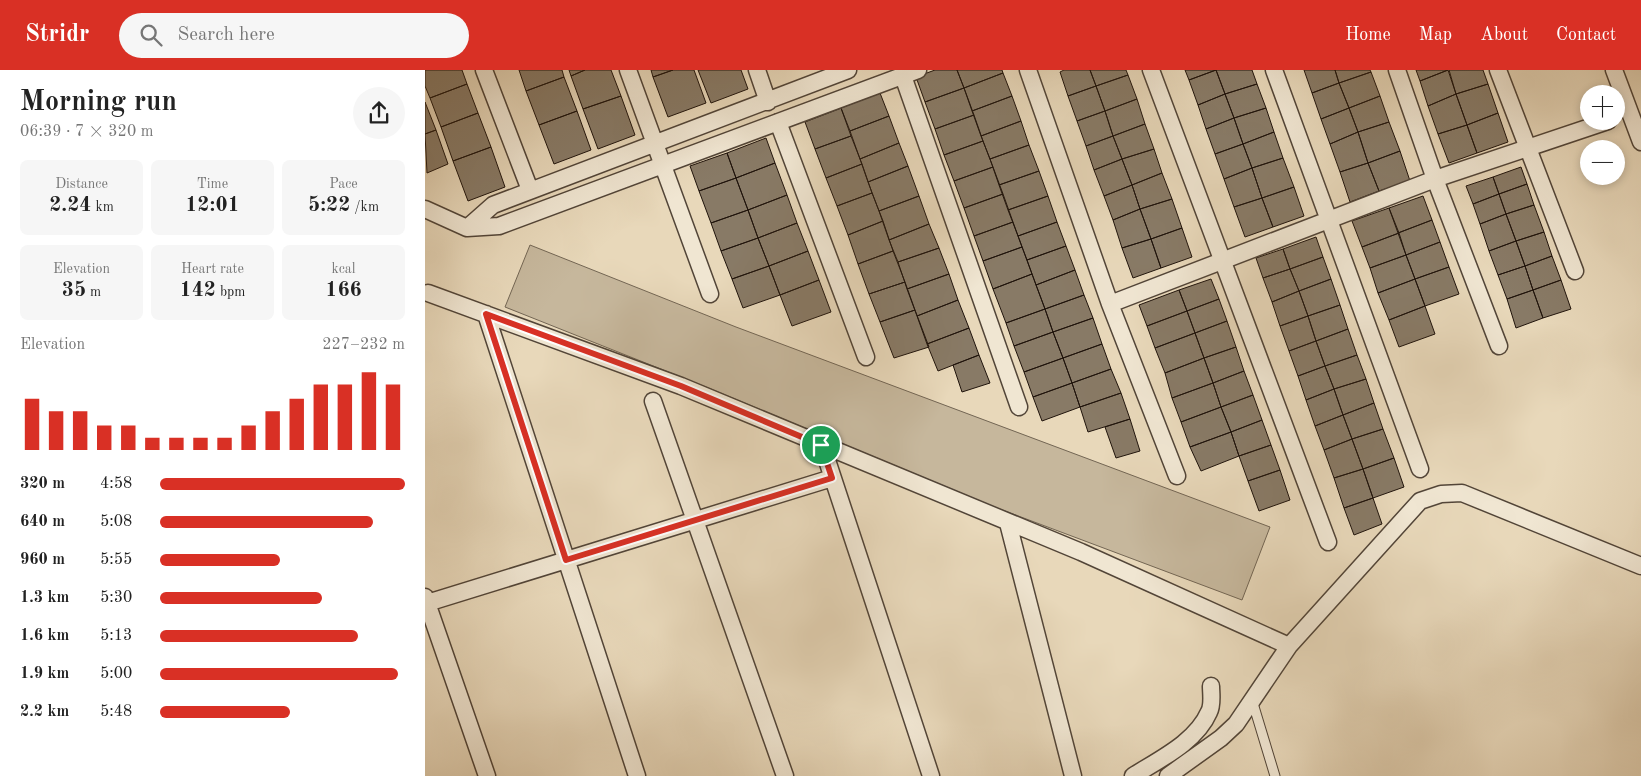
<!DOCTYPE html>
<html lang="en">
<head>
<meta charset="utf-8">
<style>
  body { margin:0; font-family:"Old Standard TT",serif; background:#f6f6f6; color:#222; height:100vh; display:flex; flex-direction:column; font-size:19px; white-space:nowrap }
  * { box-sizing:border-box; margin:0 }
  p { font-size:16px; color:#767676 }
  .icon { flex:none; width:28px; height:28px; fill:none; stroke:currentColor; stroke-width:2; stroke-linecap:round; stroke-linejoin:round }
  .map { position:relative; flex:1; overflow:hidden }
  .sheet { display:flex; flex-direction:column; background:#fff; width:425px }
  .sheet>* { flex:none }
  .controls { position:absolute; left:1155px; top:15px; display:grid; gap:10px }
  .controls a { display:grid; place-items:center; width:45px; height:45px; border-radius:50%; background:#fff; box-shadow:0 2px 8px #0003; font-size:25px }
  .pin { position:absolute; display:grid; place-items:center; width:42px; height:42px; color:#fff; margin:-21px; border:2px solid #fff; border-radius:50%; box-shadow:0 1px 5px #0007 }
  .round { display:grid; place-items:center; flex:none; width:52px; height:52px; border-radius:26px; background:#f6f6f6 }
  .head { display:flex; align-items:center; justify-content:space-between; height:85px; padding:0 20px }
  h1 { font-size:28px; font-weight:800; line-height:38px }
  .metrics { display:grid; grid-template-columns:repeat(3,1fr); gap:8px; height:85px; padding:5px 20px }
  .metrics div { display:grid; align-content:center; border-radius:8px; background:#f6f6f6; text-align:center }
  .metrics b { font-size:21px; font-weight:800 }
  .metrics small { font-size:14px; font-weight:400 }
  .metrics p { font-size:14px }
  .chart { height:140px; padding:10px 20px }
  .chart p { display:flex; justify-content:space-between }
  .chart svg { width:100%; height:90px; margin-top:5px; stroke:#d93025; stroke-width:6 }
  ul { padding:0 20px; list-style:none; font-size:16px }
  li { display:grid; grid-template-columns:80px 60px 1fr; align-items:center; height:38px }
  li i { height:12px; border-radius:6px; background:#d93025 }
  header { display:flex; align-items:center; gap:30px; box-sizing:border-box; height:70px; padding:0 25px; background:#d93025; color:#fff }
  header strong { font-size:24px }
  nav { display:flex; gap:28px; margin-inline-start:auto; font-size:18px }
  .search { width:350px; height:45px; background:#f6f6f6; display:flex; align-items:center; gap:12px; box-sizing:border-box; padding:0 18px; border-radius:28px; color:#767676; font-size:19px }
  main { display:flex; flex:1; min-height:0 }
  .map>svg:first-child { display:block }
  .green { fill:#c6b79c; stroke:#736654 }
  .building { fill:#887a66; stroke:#20140c }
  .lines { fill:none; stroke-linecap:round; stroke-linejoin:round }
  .service-casing { stroke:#524538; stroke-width:11 }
  .minor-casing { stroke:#524538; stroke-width:19 }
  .service { stroke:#f0e6d2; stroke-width:9 }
  .minor { stroke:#f0e6d2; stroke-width:16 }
  .route-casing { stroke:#fff; stroke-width:10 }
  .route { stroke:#d93025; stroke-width:6 }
</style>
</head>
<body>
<header>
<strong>Stridr</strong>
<div class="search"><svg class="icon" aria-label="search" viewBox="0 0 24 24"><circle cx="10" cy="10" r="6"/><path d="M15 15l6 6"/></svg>Search here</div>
<nav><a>Home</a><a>Map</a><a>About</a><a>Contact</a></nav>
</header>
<main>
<section class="sheet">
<div class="head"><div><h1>Morning run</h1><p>06:39 · 7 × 320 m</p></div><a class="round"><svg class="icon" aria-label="share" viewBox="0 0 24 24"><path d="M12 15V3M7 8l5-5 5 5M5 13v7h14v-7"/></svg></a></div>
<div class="metrics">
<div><p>Distance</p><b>2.24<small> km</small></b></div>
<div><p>Time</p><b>12:01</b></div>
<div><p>Pace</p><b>5:22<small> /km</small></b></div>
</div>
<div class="metrics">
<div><p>Elevation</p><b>35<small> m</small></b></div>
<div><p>Heart rate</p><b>142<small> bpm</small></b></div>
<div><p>kcal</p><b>166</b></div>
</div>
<div class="chart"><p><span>Elevation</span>227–232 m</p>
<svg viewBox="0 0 160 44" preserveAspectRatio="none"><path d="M5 44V19M15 44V25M25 44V25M35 44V32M45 44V32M55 44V38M65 44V38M75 44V38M85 44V38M95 44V32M105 44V25M115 44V19M125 44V12M135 44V12M145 44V6M155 44V12"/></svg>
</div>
<ul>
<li><b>320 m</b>4:58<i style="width:100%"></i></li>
<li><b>640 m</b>5:08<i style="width:87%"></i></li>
<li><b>960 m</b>5:55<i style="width:49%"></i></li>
<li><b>1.3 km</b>5:30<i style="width:66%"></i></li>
<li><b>1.6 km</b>5:13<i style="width:81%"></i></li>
<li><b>1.9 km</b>5:00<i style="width:97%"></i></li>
<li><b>2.2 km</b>5:48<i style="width:53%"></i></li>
</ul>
</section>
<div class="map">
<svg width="1216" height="706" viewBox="0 0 1216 706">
  <rect width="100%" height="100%" fill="#e8d8ba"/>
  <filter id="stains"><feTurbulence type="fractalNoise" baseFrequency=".004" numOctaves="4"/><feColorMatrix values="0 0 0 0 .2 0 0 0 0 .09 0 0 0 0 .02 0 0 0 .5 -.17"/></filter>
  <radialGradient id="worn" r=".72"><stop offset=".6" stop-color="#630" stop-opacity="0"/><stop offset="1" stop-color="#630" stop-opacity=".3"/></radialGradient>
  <path class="green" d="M105 175 311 257 845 457 817 530 572 438 286 319 80 237Z"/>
  <path class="building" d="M0 0H37L42 14 5 28 0 16Z
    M94 0H137L139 7 101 21Z
    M144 0H160L146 6Z
    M160 0H186L196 26 158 39 146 6Z
    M226 0H248L228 7Z
    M248 0H269L281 33 243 47 228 7Z
    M273 0H316L323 19 286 33Z
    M510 0H532L539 18 500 32 491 7Z
    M532 0H577L578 3 539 18Z
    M639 0H665L671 16 643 26 635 2Z
    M665 0H701L703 5 671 16Z
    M760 0H791L764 10Z
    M791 0 800 24 773 35 764 10Z
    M791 0H827L832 14 800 24Z
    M879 0H910L914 13 887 23Z
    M910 0H945L946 2 914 13Z
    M991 0H1023L995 11Z
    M1023 0 1031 24 1003 36 995 11Z
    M1024 0H1058L1063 14 1031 24Z
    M946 2 955 26 924 38 914 13Z
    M578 3 587 26 547 41 539 18Z
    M703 5 712 29 680 41 671 16Z
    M139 7 152 41 114 55 101 21Z
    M914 13 924 38 896 49 887 23Z
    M42 14 53 43 16 57 5 28Z
    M832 14 841 38 809 48 800 24Z
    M1063 14 1073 43 1042 55 1031 24Z
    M671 16 680 41 652 51 643 26Z
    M539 18 549 45 510 59 500 32Z
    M455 23 464 46 425 61 416 38Z
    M800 24 809 48 781 59 773 35Z
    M1031 24 1042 55 1013 64 1003 36Z
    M196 26 210 65 173 79 158 39Z
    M587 26 596 51 556 66 547 41Z
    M955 26 964 52 933 62 924 38Z
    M712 29 720 54 688 66 680 41Z
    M0 32 11 60 0 64Z
    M416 38 426 66 390 79 380 52Z
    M841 38 849 62 818 74 809 48Z
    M924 38 933 62 905 74 896 49Z
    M152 41 166 80 129 94 114 55Z
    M680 41 688 66 661 76 652 51Z
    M53 43 66 77 28 91 16 57Z
    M1073 43 1083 72 1052 83 1042 55Z
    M549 45 558 71 519 85 510 59Z
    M464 46 474 73 435 89 425 61Z
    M809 48 818 74 790 84 781 59Z
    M596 51 604 75 565 89 556 66Z
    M964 52 975 81 943 93 933 62Z
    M720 54 729 79 697 89 688 66Z
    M1042 55 1052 83 1024 93 1013 64Z
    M11 60 23 94 2 103 0 64Z
    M849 62 858 88 827 98 818 74Z
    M933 62 943 93 915 102 905 74Z
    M426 66 437 94 401 108 390 79Z
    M688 66 697 89 669 100 661 76Z
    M341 68 350 93 311 108 302 83Z
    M558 71 568 97 529 111 519 85Z
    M474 73 483 96 443 112 435 89Z
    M818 74 827 98 799 109 790 84Z
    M604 75 614 101 574 115 565 89Z
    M66 77 80 117 43 131 28 91Z
    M729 79 737 103 707 115 697 89Z
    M975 81 985 111 954 121 943 93Z
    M302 83 311 108 274 121 265 96Z
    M858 88 869 117 837 128 827 98Z
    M697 89 707 115 679 126 669 100Z
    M350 93 362 125 323 140 311 108Z
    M943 93 954 121 925 132 915 102Z
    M437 94 447 123 412 136 401 108Z
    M483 96 494 126 454 141 443 112Z
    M568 97 578 124 539 138 529 111Z
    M1096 97 1102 114 1074 124 1068 107Z
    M827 98 837 128 809 137 799 109Z
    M614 101 623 126 583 140 574 115Z
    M737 103 747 129 715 139 707 115Z
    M1068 107 1074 124 1048 134 1041 116Z
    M311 108 323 140 286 153 274 121Z
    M1102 114 1109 135 1081 144 1074 124Z
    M707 115 715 139 688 150 679 126Z
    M869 117 879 146 848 157 837 128Z
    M447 123 458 151 423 165 412 136Z
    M578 124 588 152 549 166 539 138Z
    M1074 124 1081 144 1055 154 1048 134Z
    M362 125 372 153 333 168 323 140Z
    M494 126 504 154 464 170 454 141Z
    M623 126 632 152 593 166 583 140Z
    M998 126 1007 150 973 163 964 138Z
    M837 128 848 157 820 167 809 137Z
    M747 129 757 158 726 169 715 139Z
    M1109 135 1119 162 1091 171 1081 144Z
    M964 138 974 163 937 177 927 151Z
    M715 139 726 169 697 178 688 150Z
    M323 140 333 168 296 181 286 153Z
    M1081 144 1091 171 1064 181 1055 154Z
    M1007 150 1015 172 981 185 973 163Z
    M458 151 468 181 433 194 423 165Z
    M588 152 597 177 558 191 549 166Z
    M632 152 641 176 602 190 593 166Z
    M372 153 383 181 344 196 333 168Z
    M504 154 514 178 473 192 464 170Z
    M757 158 767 187 736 198 726 169Z
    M1119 162 1127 186 1100 196 1091 171Z
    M974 163 981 185 945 198 937 177Z
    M891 167 898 187 865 199 858 179Z
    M333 168 344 196 307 209 296 181Z
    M726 169 736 198 708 208 697 178Z
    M1091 171 1100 196 1073 205 1064 181Z
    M1015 172 1024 197 990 209 981 185Z
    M641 176 650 200 611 215 602 190Z
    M597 177 607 204 568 219 558 191Z
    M514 178 524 204 482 219 473 192Z
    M858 179 865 199 838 208 831 188Z
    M383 181 394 210 355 225 344 196Z
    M468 181 480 212 444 224 433 194Z
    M981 185 990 209 953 223 945 198Z
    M1127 186 1136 210 1108 220 1100 196Z
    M898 187 906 209 874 221 865 199Z
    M344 196 355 225 318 238 307 209Z
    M1100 196 1108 220 1082 229 1073 205Z
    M1024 197 1034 224 1000 236 990 209Z
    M865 199 874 221 847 232 838 208Z
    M650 200 659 225 620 239 611 215Z
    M524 204 533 230 492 246 482 219Z
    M607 204 620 239 581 253 568 219Z
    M786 209 794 229 762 241 754 220Z
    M906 209 915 235 883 246 874 221Z
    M990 209 1000 236 964 250 953 223Z
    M394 210 406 242 367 256 355 225Z
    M1136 210 1146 239 1118 248 1108 220Z
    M480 212 490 240 455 252 444 224Z
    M754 220 762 241 722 256 714 235Z
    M1108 220 1118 248 1091 258 1082 229Z
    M874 221 883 246 855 256 847 232Z
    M659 225 668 248 628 262 620 239Z
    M794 229 802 251 770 263 762 241Z
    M533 230 544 258 502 274 492 246Z
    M915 235 923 259 891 271 883 246Z
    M1000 236 1010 264 974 277 964 250Z
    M620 239 628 262 589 276 581 253Z
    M490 240 504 277 469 288 455 252Z
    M762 241 770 263 730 278 722 256Z
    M883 246 891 271 864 281 855 256Z
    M668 248 677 274 638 288 628 262Z
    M802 251 811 277 779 288 770 263Z
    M544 258 554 285 513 301 502 274Z
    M923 259 932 285 900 296 891 271Z
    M628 262 638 288 599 302 589 276Z
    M770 263 779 288 740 303 730 278Z
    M891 271 900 296 873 306 864 281Z
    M677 274 686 299 647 313 638 288Z
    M811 277 819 301 788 313 779 288Z
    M554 285 565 313 537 322 528 295Z
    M932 285 941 309 909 319 900 296Z
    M638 288 647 313 608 327 599 302Z
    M779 288 788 313 747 328 740 303Z
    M900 296 909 319 881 330 873 306Z
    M686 299 696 323 655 337 647 313Z
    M819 301 828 325 796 337 788 313Z
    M941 309 949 333 918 345 909 319Z
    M647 313 655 337 617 351 608 327Z
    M788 313 796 337 756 352 747 328Z
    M909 319 918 345 890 356 881 330Z
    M696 323 705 349 663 362 655 337Z
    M828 325 837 350 806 362 796 337Z
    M949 333 958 359 927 369 918 345Z
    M796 337 806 362 765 377 756 352Z
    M918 345 927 369 899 380 890 356Z
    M705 349 715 381 691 388 680 357Z
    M837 350 846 375 814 386 806 362Z
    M958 359 969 388 938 399 927 369Z
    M806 362 814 386 776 401 765 377Z
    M927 369 938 399 909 408 899 380Z
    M846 375 855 400 823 411 814 386Z
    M969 388 979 417 948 428 938 399Z
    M938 399 948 428 919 438 909 408Z
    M855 400 865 430 834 441 823 411Z
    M948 428 957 454 929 465 919 438Z"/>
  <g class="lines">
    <g class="service-casing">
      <path id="service" d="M827 630 850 706"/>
    </g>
    <g class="minor-casing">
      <path id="minor" d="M59 0 105 120
        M203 0 285 224
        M332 0 343 32
        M603 0 685 234 752 406
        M726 0 903 472
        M849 0 995 399
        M972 0 1010 109 1074 276
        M1073 0 1150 201
        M1189 0 1216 72
        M478 6 594 337
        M353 52 441 287
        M0 139 42 158 74 156 493 0
        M42 158 68 135 423 0
        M3 223 256 316 656 482 864 576
        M685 234 1010 109 1183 51
        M61 244 212 706
        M228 331 360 706
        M397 375 506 706
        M583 453 648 706
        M0 527 62 706
        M2 533 407 408
        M708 706C735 689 771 672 784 642 788 635 786 623 786 616
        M743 706 796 668 811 654 864 576 995 431 1016 424 1037 423 1216 496"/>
    </g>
    <use href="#service" class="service"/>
    <use href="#minor" class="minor"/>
  </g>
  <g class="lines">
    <g class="route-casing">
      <path id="route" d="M61 244 256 316 396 375 407 408 141 490Z"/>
    </g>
    <use href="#route" class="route"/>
  </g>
  <rect width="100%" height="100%" filter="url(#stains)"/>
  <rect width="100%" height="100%" fill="url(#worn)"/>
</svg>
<div class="controls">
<a>+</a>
<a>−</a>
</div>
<div class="pin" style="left:396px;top:375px;background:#1e9e55"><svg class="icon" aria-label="arrive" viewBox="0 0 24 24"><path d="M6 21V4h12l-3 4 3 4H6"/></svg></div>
</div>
</main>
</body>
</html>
